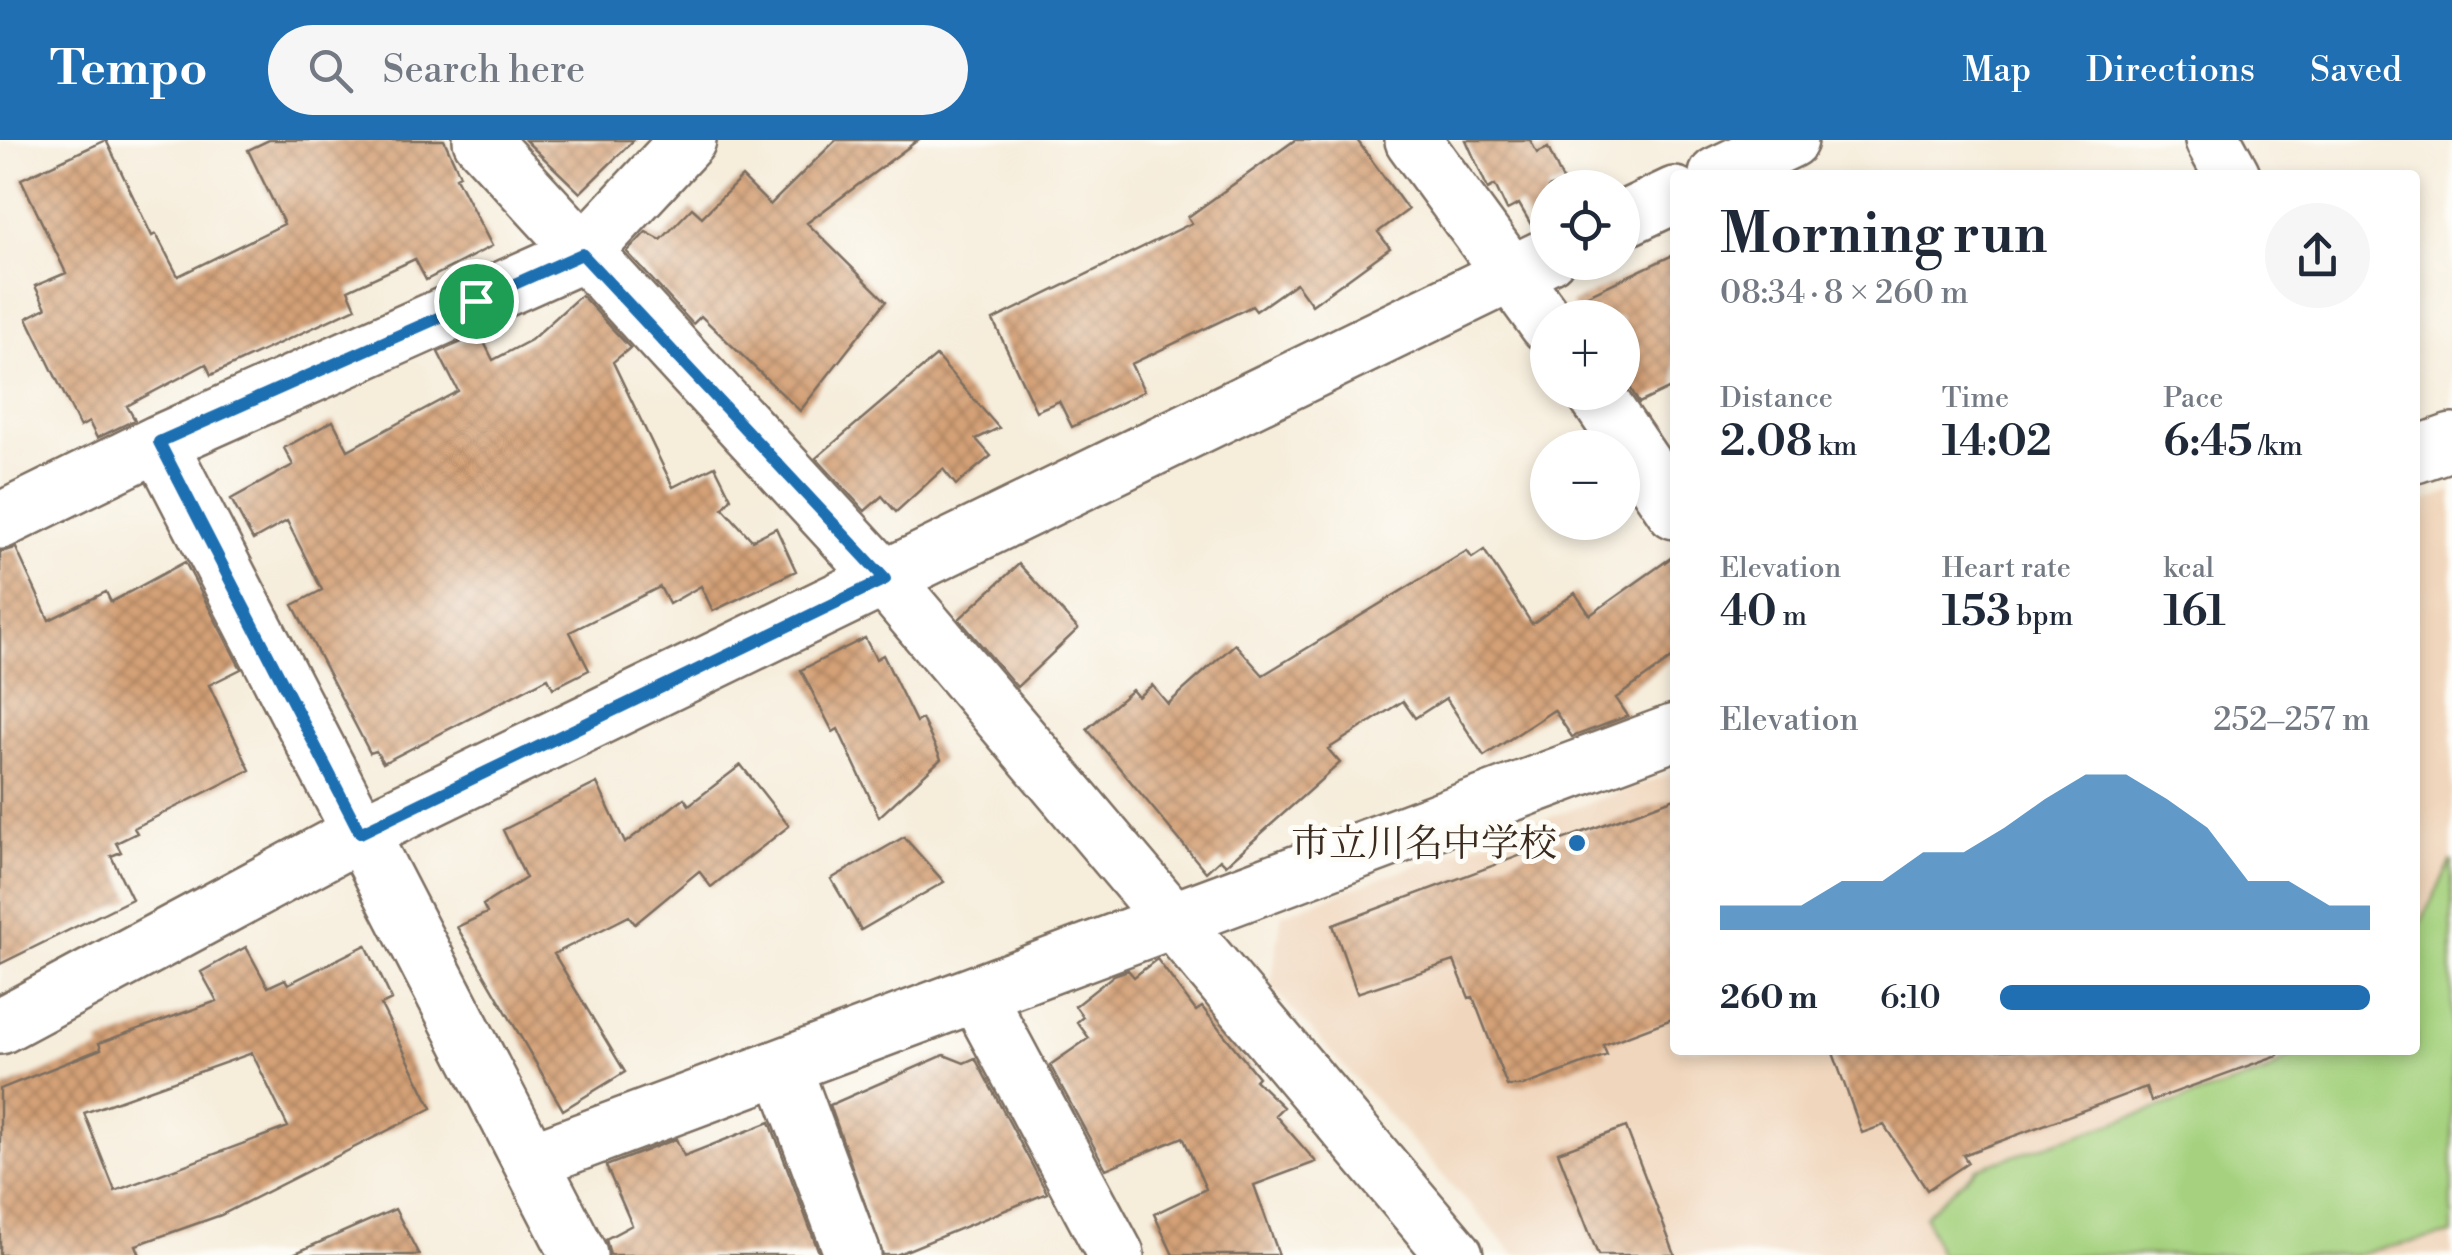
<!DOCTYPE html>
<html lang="en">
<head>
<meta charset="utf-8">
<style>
  body { margin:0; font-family:"Libre Bodoni","Noto Serif JP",serif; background:#f6f6f7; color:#1f2937; height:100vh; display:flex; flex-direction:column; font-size:38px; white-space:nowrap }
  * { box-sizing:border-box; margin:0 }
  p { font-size:32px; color:#747a83 }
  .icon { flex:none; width:55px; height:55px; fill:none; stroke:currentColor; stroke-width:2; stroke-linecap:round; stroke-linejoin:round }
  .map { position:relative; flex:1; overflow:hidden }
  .details { position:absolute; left:1670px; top:30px; width:750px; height:885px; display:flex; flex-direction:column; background:#fff; border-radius:10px; box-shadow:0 5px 15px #0003 }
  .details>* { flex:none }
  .controls { position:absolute; left:1530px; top:30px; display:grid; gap:20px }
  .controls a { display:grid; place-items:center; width:110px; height:110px; border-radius:50%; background:#fff; box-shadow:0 5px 15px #0003; font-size:50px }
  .pin { position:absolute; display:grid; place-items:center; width:85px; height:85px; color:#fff; margin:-42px; border:5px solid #fff; border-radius:50%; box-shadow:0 2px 10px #0007 }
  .round { display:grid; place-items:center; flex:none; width:105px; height:105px; border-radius:52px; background:#f6f6f7 }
  .overview { display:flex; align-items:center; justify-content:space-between; height:170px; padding:0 50px }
  h1 { font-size:55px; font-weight:600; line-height:75px }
  .metrics { display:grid; grid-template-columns:repeat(3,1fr); gap:15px; height:170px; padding:10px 50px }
  .metrics div { display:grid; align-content:center }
  .metrics b { font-size:42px; font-weight:600 }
  .metrics small { font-size:28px; font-weight:400 }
  .metrics p { font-size:28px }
  .chart { height:280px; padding:20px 50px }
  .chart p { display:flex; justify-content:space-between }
  .chart svg { width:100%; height:180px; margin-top:10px; fill:#1f6fb2; opacity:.7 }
  ul { padding:0 50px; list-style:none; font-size:32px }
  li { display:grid; grid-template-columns:160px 120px 1fr; align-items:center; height:75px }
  li i { height:25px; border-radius:12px; background:#1f6fb2 }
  header { display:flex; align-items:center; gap:60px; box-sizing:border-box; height:140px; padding:0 50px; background:#1f6fb2; color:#fff }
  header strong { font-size:48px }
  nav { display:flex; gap:55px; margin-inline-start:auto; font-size:35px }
  .search { width:700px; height:90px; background:#f6f6f7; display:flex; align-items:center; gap:25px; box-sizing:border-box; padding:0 35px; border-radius:55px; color:#747a83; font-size:38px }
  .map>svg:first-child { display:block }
  .built { fill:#f0d6bc }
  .green { fill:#a6d27f; stroke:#707e4e; stroke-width:2.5 }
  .building { fill:url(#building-cross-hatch); fill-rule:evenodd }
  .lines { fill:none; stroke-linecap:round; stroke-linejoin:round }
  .minor-casing { stroke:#7c6e60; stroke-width:60 }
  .tertiary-casing { stroke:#7c6e60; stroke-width:60 }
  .minor { stroke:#fff; stroke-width:55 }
  .tertiary { stroke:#fff; stroke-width:55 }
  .route-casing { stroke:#fff; stroke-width:20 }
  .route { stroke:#1f6fb2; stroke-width:12 }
  .poi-dot { fill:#1f6fb2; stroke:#fdfcf7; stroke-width:4 }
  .labels { text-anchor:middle; stroke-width:10; stroke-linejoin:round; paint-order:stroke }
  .poi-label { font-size:38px; fill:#3b2a1e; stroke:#fdfcf7; text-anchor:end }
</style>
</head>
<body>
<header>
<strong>Tempo</strong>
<div class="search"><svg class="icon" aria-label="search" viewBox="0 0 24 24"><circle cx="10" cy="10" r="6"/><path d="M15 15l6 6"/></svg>Search here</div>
<nav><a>Map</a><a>Directions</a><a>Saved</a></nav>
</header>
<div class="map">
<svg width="2452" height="1115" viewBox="0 0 2452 1115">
  <defs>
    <pattern id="building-cross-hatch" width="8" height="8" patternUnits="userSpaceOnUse" patternTransform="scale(2.5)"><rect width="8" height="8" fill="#d4a177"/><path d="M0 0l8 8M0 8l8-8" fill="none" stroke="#ad8361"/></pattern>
  </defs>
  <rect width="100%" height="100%" fill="#fdfcf7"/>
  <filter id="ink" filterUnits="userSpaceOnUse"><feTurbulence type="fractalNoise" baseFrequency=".01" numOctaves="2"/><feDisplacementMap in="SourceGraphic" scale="20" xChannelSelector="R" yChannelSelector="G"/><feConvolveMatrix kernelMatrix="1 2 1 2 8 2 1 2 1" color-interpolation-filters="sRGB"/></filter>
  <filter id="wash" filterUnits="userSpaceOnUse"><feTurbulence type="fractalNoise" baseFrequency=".0048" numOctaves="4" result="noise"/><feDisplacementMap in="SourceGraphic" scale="40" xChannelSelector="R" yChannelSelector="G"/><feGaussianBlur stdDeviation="2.25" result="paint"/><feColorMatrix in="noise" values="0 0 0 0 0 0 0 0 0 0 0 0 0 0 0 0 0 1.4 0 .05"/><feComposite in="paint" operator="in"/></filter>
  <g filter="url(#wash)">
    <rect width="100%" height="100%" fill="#f6eddb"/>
    <path class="built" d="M2452 351V1115H1515L1271 846 1282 774 1675 632V910H2415V365Z"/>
    <path class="green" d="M2452 720V1094L2351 1115H1940L1925 1075 1977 1028 2268 932 2299 910H2415V794Z"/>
    <g id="blocks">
      <path class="building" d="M106 0 152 96 156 94 178 136 284 84 248 10 269 0H444L460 35 456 37 492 106 426 140 415 119 348 150 356 168 211 235 206 224 127 266 135 280 97 298 89 282 80 287 27 178 46 168 35 146 66 133 21 39Z
        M525 0H634L580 53Z
        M836 0H918L807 83 886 161 800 271 701 176 693 184 627 112 646 92 661 100 692 68 702 77 742 37 770 65Z
        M1295 0H1357L1408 70 1378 92 1390 108 1312 165 1296 143 1256 171 1252 166 1131 224 1144 251 1072 287 1059 261 1036 271 993 180 1192 83 1188 77Z
        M1466 0H1530L1537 13 1548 8 1564 43 1548 48V85L1533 88 1519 64 1507 70 1495 45 1488 49Z
        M1675 114V246L1639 263 1622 233V178H1578L1571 163Z
        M581 155 630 208 613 222 673 347 715 326 731 358 723 368 752 400 776 388 796 431 713 471 701 446 669 464 660 447 570 492 589 530 553 548 548 538 383 623 376 611 370 613 293 465 322 450 287 381 253 400 231 359 293 325 284 308 333 281 348 310 458 251 438 212 480 194 493 220 531 200Z
        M936 216 999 288 976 299 991 316 956 345 943 329 896 372 882 356 865 371 816 318Z
        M16 408 49 480 106 452 111 462 185 422 241 529 209 545 250 630 134 688 137 693 116 703 121 712 111 716 132 759 0 824V412Z
        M1484 410 1532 484 1575 453 1590 475 1675 415V516L1616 558 1628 576 1572 597 1554 570 1484 616 1446 558 1415 578 1403 561 1328 609 1340 623 1226 725 1220 719 1206 732 1087 589 1132 550 1138 557 1152 545 1168 564 1235 504 1263 535 1467 411 1472 418Z
        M1019 424 1078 489 1017 547 959 479Z
        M865 498 876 519 883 515 916 582 922 579 941 619 879 677 838 589 833 592 801 530Z
        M741 625 789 686 711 747 699 731 635 784 629 776 554 814 625 932 563 970 457 787 487 773 483 765 526 738 503 690 597 643 625 703 684 658 689 665Z
        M1675 658V878L1603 905 1607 915 1523 946H1507L1473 857 1469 858 1454 821 1357 853 1333 785Z
        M904 697 944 742 861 790 831 739Z
        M366 805 392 860 381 865 432 968 221 1075 136 1105 140 1115H0V949L101 909 99 903 217 861 201 832 246 807 268 847 285 839 288 844ZM252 913 288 987 115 1051 84 973Z
        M1157 819 1196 871 1202 867 1258 937 1255 940 1283 967 1275 975 1316 1022 1254 1045 1279 1115H1173L1154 1074 1206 1049 1183 997 1106 1029 1050 925 1089 898 1077 882 1083 877 1075 866 1114 835 1128 830 1134 837Z
        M1832 910H2277L2278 915 2151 961 2146 947 1963 1015 1968 1023 1927 1050 1884 985 1862 993Z
        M944 915 964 923 975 918 1047 1053 896 1115H883L830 965Z
        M770 982 820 1115H610L606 1099 632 1085 606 1026 676 999 684 1016Z
        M1626 987 1675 1115H1598L1558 1012Z
        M395 1069 419 1115H291Z"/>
    </g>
  </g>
  <g filter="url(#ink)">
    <use href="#blocks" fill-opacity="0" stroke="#7c6e60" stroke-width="2.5"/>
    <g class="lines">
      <g class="minor-casing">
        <path id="minor" d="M481 0 885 439 1455 1115
          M1413 0 1548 185
          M2213 0 2232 35
          M1594 252 1675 371
          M159 303 579 1115
          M2415 315 2452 302
          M0 381 159 303 582 114 688 0
          M977 855 1116 1115
          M783 927 853 1115
          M532 1020 1675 592"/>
      </g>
      <g class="tertiary-casing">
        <path id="tertiary" d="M1717 35 1790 0
          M1622 80 1675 55
          M0 886 360 693 1548 116"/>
      </g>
      <use href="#minor" class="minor"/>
      <use href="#tertiary" class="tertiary"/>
    </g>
  </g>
  <g class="lines" filter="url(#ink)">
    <g class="route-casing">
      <path id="route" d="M582 114 885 439 360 693 159 302Z"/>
    </g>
    <use href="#route" class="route"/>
  </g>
  <circle class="poi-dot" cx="1577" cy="703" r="10"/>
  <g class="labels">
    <g class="poi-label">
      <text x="1557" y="716">市立川名中学校</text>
    </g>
  </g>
</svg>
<div class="controls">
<a><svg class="icon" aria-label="locate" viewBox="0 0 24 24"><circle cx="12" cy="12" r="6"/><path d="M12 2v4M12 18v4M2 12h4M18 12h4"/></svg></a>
<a>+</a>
<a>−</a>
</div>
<div class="pin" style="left:476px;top:161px;background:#1e9e55"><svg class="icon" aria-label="arrive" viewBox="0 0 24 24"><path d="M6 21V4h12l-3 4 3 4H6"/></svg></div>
<section class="details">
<div class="overview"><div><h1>Morning run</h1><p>08:34 · 8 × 260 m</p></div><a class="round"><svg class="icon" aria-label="share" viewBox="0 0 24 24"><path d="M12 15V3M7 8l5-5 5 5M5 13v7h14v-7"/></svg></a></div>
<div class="metrics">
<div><p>Distance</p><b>2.08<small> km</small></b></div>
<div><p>Time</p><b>14:02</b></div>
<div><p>Pace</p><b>6:45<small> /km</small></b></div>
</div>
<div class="metrics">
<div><p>Elevation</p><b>40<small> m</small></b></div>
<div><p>Heart rate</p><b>153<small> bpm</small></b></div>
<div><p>kcal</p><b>161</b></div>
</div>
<div class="chart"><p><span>Elevation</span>252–257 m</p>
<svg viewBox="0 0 160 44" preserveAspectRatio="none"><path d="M0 44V38L10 38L20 38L30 32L40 32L50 25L60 25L70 19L80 12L90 6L100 6L110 12L120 19L130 32L140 32L150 38L160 38V44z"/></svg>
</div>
<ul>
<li><b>260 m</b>6:10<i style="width:100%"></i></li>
</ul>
</section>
</div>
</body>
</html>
